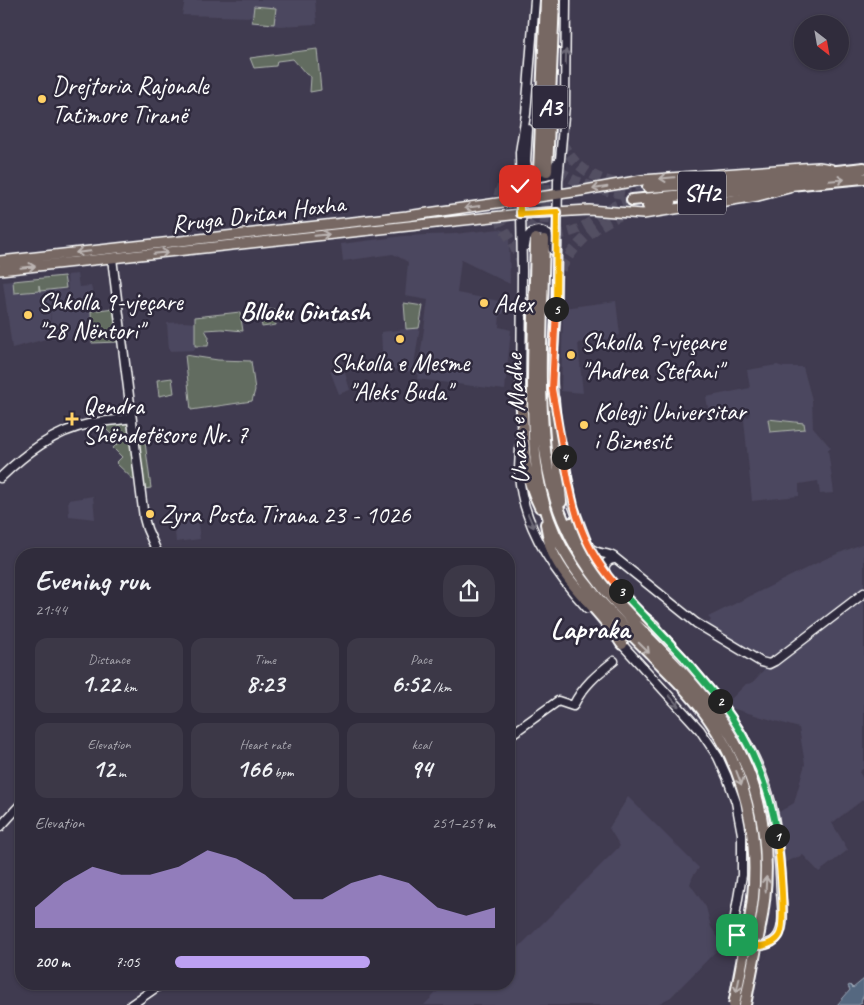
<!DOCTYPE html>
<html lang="en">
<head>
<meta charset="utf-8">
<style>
  body { margin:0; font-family:Caveat,sans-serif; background:#3c3847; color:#f1f3f6; height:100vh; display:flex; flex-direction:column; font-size:19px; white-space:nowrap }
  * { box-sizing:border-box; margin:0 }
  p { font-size:16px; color:#a8a7af }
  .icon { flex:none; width:28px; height:28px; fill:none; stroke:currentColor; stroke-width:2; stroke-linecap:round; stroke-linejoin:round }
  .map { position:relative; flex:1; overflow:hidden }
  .side { position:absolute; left:15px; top:548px; width:500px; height:442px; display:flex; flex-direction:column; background:#302c3c; border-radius:20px; box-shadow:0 1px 4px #0004,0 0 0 1px #4b4856 }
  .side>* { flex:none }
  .needle { width:32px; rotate:149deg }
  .buttons { position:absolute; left:794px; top:15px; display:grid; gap:10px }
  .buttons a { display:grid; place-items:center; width:55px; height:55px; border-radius:50%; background:#302c3c; box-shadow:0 1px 4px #0004,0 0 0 1px #4b4856; font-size:25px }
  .pin { position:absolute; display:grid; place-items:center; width:42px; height:42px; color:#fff; margin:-21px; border-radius:10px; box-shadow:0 2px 8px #0006 }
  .km { position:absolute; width:25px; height:25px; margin:-12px; border-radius:50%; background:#222; color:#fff; font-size:14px; line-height:25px; text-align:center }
  .round { display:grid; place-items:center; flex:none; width:52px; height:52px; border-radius:20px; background:#3c3847 }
  .head { display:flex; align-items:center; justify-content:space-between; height:85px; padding:0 20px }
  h1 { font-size:28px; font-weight:700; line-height:38px }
  .metrics { display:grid; grid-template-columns:repeat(3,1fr); gap:8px; height:85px; padding:5px 20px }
  .metrics div { display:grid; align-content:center; border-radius:12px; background:#3c3847; text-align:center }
  .metrics b { font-size:25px; font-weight:700 }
  .metrics small { font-size:14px; font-weight:400 }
  .metrics p { font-size:14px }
  .chart { height:140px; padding:10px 20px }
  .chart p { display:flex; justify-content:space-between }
  .chart svg { width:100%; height:90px; margin-top:5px; fill:#bca0f2; opacity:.7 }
  ul { padding:0 20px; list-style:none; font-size:16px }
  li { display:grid; grid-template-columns:80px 60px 1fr; align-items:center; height:38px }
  li i { height:12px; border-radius:6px; background:#bca0f2 }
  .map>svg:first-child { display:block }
  .built { fill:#4b475e }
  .green { fill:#626c61; stroke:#b0b6b0 }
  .water { fill:#546780; stroke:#98a4b3 }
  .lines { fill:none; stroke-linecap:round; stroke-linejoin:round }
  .highway-tunnel { stroke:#534f62; stroke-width:10; stroke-dasharray:10 5; stroke-linecap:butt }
  .secondary-casing { stroke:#fff; stroke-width:11 }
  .primary-casing { stroke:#fff; stroke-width:12 }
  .highway-casing { stroke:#fff; stroke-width:14 }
  .secondary { stroke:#2f2a3d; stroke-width:8 }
  .primary { stroke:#776864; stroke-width:9 }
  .highway { stroke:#776864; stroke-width:10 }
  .highway-bridge-casing { stroke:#fff; stroke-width:14; stroke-linecap:butt }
  .highway-bridge { stroke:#776864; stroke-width:10 }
  .oneway { stroke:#6d6a77 }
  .oneway2 { stroke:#bbb4b2 }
  .split-1-casing { stroke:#fff; stroke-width:10 }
  .split-2-casing { stroke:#fff; stroke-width:10 }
  .split-3-casing { stroke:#fff; stroke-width:10 }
  .split-4-casing { stroke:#fff; stroke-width:10 }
  .split-5-casing { stroke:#fff; stroke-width:10 }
  .split-6-casing { stroke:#fff; stroke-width:10 }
  .split-1 { stroke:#f5b400; stroke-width:6 }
  .split-2 { stroke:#22a559; stroke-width:6 }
  .split-3 { stroke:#22a559; stroke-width:6 }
  .split-4 { stroke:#f0652b; stroke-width:6 }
  .split-5 { stroke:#f0652b; stroke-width:6 }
  .split-6 { stroke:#f5b400; stroke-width:6 }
  .poi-dot { fill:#ffd166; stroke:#2f2a3d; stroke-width:2 }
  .labels { text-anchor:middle; stroke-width:5; stroke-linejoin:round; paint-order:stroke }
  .shield { fill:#2f2a3d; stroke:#c1bfc5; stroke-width:1 }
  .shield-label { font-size:24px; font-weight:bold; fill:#fff }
  .poi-label { font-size:25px; fill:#fff; stroke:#2f2a3d; text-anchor:start }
  .street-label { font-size:25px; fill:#fff; stroke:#2f2a3d }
  .neighbourhood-label { font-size:26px; font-weight:bold; fill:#fff; stroke:#2f2a3d }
  .quarter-label { font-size:28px; font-weight:bold; fill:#fff; stroke:#2f2a3d }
</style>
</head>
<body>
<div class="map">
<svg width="864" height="1005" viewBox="0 0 864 1005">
  <rect width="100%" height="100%" fill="#403b50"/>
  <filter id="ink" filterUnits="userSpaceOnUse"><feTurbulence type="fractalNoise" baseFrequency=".02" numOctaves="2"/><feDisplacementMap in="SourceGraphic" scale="10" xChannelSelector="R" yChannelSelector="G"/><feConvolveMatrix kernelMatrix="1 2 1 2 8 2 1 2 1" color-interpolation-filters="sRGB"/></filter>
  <g filter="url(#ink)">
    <path class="built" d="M185 0H315L317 24 280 26 250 23 251 17 182 15Z
      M499 229 503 230 509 237 510 284 461 260 457 293 505 302 503 314H500L499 327 511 330 505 390 417 379 428 300 405 296 408 262 393 254 343 261 341 244 404 236 454 234Z
      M77 274 79 287 91 286 97 311H91V340L51 338 50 291V338L12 348 3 282 65 275 67 289 57 291 68 290 67 275Z
      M616 301 620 335 615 336V338L578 343 583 393 561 391 563 308Z
      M404 303 423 306 413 372 383 368 381 332 406 329Z
      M183 322 195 323V350L169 351 167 323Z
      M777 365 783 367H803L812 400 813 427 831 448 828 450 834 493 820 494 818 481 799 484V496L752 501 744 420 746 416 749 417 750 412 708 408 706 397 750 388 747 370Z
      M330 371 345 373 350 390 339 394Z
      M93 496 95 519 69 516 68 500Z
      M197 517 200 539 176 542 174 523 183 522V518Z
      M864 543V768L859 772 864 780V799L832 823 848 850 819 872 803 855 781 864 774 815 794 803 805 764 799 728 728 707 731 699 746 684 752 683 769 664 706 626 711 620 708 617 825 559Z
      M628 797 699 868 693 876 690 884 706 907 711 927 719 939V943L716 951 671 997 656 1005H424L445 984H509V963L516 956V950L620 846 609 828Z"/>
    <path class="green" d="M254 6 276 8 274 24 252 22Z
      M317 49 321 90 310 92 311 77 306 74 293 59 277 61 276 66 254 68 250 58Z
      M64 276 66 288 40 291 39 285V291L14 293 13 281Z
      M404 303 423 306 419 328 406 329Z
      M114 308 118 342 92 343 91 311Z
      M274 309 276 325 262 327 260 311Z
      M240 312 243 331 222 329 205 330 209 337 208 346H195V317Z
      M185 355 218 360 251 361 255 390 252 401 191 410Z
      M172 378 174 393 159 396 157 380Z
      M131 418 139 485 116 463 122 457 113 448 119 442 106 429 104 421Z
      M768 419 804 423 805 429 770 432Z
      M145 442 151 488 145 489 138 443Z"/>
    <path class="water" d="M864 979V994L861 1001 862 1003 858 1005H837L850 990 848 986 850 985 853 988Z"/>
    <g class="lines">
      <path class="highway-tunnel" d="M556 128C572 174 603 185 648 187
        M521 168C514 186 511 203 523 219 537 238 562 238 582 227 592 222 600 213 610 208 617 204 624 202 632 200
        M537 235 539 171
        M544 239 547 171
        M529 295C528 278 521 260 513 244 508 235 500 224 498 213 493 182 517 163 547 167 557 168 565 175 574 180 591 187 611 193 630 195
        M549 297C566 246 597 219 648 206"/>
      <g class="secondary-casing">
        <path id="secondary" d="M528 129 526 161 528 173C536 179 548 178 555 171L556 164
          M525 246C526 232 537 227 548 235L553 250
          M112 258 144 518 147 529 158 554
          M521 400 522 270 520 152 526 114 535 0
          M554 402 552 378 556 310 558 181 565 105 566 0
          M560 438 573 506 589 548
          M520 446C520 455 519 464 519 473 522 525 553 571 587 608
          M0 478C25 454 54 431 89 424 103 420 117 421 131 418
          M589 547C598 556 605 551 614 557L696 623 761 662 769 664 775 661 864 593
          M605 572C603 565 608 558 616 559
          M619 641 700 730 718 757 727 777 736 802 742 834V875L734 922C736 943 754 951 772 942 787 933 782 907 781 892 780 867 778 842 774 817 760 737 702 679 650 622
          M509 736 558 701 573 706C583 686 597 674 614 661
          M0 827 21 804
          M131 1005 161 984"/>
      </g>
      <g class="primary-casing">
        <path id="primary" d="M0 261 407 216 580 191 642 180 802 168 819 167 831 169
          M0 270 520 214 589 210 643 214 758 196 789 188"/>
      </g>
      <g class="highway-casing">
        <path id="highway" d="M539 171 546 0
          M547 171 554 0
          M648 187 764 179 864 168
          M632 200 864 178
          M648 206 671 202
          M536 239C535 288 533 336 533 385 533 436 533 486 555 534 577 581 614 617 650 653 671 675 694 696 711 722 752 783 763 858 748 930
          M544 240C543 289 540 337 541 385 542 432 545 477 563 520 594 594 645 630 696 687 758 757 778 841 759 932
          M521 396C525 440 519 464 540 507
          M553 399 561 502
          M571 523C591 564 617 599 654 626
          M546 524C548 533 549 542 552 551 568 587 602 611 622 644"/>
      </g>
      <use href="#secondary" class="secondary"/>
      <use href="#primary" class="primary"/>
      <use href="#highway" class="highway"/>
      <g class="highway-bridge-casing">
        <path id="highway-bridge" d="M734 1005 748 930
          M745 1005 759 932"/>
      </g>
      <use href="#highway-bridge" class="highway-bridge"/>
    </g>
    <defs><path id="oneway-shaft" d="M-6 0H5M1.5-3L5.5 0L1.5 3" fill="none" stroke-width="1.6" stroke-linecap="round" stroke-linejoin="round" transform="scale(1.25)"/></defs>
    <g class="oneway">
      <use href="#oneway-shaft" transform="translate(566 57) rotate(-89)"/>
      <use href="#oneway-shaft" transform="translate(531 521) rotate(67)"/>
      <use href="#oneway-shaft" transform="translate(674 701) rotate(49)"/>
    </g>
    <g class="oneway2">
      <use href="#oneway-shaft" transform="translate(667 178) rotate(175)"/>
      <use href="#oneway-shaft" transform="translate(837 180) rotate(-5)"/>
      <use href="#oneway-shaft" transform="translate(600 188) rotate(170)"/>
      <use href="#oneway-shaft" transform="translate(472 207) rotate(172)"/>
      <use href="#oneway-shaft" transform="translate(322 235) rotate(-6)"/>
      <use href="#oneway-shaft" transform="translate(83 252) rotate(174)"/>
      <use href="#oneway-shaft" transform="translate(161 253) rotate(-6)"/>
      <use href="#oneway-shaft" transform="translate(28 267) rotate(-6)"/>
      <use href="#oneway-shaft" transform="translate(644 648) rotate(45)"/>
      <use href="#oneway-shaft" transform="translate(739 778) rotate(69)"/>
      <use href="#oneway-shaft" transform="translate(766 884) rotate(-87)"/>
      <use href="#oneway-shaft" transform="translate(738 985) rotate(101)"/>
    </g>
  </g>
  <g class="lines" filter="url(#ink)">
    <g class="split-1-casing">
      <path id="split-1" d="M737 935C744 943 750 946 761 946 768 945 777 941 780 934 786 920 779 854 777 836"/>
    </g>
    <g class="split-2-casing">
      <path id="split-2" d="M720 701C751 742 770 786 777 836"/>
    </g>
    <g class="split-3-casing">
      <path id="split-3" d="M621 591 684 658 720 701"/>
    </g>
    <g class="split-4-casing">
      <path id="split-4" d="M564 457C574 513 581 547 621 591"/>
    </g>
    <g class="split-5-casing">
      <path id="split-5" d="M556 309 552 389 564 457"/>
    </g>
    <g class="split-6-casing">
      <path id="split-6" d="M520 186V214L557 212 556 309"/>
    </g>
    <use href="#split-1" class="split-1"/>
    <use href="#split-2" class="split-2"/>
    <use href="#split-3" class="split-3"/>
    <use href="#split-4" class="split-4"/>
    <use href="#split-5" class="split-5"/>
    <use href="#split-6" class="split-6"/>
  </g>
  <g class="poi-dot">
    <circle cx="42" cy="99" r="5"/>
    <circle cx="484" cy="303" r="5"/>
    <circle cx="28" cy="315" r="5"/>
    <circle cx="400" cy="339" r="5"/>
    <circle cx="571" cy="355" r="5"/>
    <path d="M69.5 411.5h5v5h5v5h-5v5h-5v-5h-5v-5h5z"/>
    <circle cx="584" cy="425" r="5"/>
    <circle cx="150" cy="514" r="5"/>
  </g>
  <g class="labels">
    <g class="shield">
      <rect x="532.5" y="85.5" width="35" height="43" rx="4"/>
      <rect x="678" y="171.5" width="48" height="43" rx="4"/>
    </g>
    <g class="shield-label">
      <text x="550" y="115">A3</text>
      <text x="702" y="201">SH2</text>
    </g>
    <g class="poi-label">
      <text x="52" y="94">Drejtoria Rajonale<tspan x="52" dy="29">Tatimore Tiranë</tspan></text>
      <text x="38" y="310">Shkolla 9-vjeçare<tspan x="38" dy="29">"28 Nëntori"</tspan></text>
      <text x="494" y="312">Adex</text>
      <text x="581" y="350">Shkolla 9-vjeçare<tspan x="581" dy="29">"Andrea Stefani"</tspan></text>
      <text x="400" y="371" text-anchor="middle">Shkolla e Mesme<tspan x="400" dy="29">"Aleks Buda"</tspan></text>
      <text x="83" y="414">Qendra<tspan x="83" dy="29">Shëndetësore Nr. 7</tspan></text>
      <text x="594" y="420">Kolegji Universitar<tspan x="594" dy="29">i Biznesit</tspan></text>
      <text x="160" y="523">Zyra Posta Tirana 23 - 1026</text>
    </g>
    <g class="street-label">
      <text transform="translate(258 213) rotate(-7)" y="9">Rruga Dritan Hoxha</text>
      <text transform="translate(516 419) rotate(-93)" y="9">Unaza e Madhe</text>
    </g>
    <g class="neighbourhood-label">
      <text x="305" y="320">Blloku Gintash</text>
    </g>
    <g class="quarter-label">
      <text x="590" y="638">Lapraka</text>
    </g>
  </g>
</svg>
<div class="buttons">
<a><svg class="needle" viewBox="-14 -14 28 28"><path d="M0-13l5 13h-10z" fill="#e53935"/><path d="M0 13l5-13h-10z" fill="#a8a7af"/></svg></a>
</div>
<div class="pin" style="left:737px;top:935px;background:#1e9e55"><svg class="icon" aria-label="arrive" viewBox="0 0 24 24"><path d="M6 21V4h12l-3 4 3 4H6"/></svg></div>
<div class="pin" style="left:520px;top:186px;background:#d93025"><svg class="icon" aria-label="check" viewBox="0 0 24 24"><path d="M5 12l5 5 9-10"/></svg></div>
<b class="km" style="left:777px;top:836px">1</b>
<b class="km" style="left:720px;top:701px">2</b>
<b class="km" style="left:621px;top:591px">3</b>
<b class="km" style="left:564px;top:457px">4</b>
<b class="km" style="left:556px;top:309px">5</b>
<section class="side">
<div class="head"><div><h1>Evening run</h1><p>21:44</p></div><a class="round"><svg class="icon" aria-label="share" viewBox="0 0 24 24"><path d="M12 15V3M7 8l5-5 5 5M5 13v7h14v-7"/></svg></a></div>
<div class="metrics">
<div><p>Distance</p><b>1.22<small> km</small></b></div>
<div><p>Time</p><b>8:23</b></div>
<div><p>Pace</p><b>6:52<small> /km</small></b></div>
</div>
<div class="metrics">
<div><p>Elevation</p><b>12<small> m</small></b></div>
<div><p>Heart rate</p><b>166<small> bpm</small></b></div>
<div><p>kcal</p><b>94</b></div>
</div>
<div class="chart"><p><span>Elevation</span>251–259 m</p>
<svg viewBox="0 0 160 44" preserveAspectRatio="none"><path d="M0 44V34L10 22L20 14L30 18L40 18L50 14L60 6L70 10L80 18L90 30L100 30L110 22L120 18L130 22L140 34L150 38L160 34V44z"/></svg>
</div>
<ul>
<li><b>200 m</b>7:05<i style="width:61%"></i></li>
</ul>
</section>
</div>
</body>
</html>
